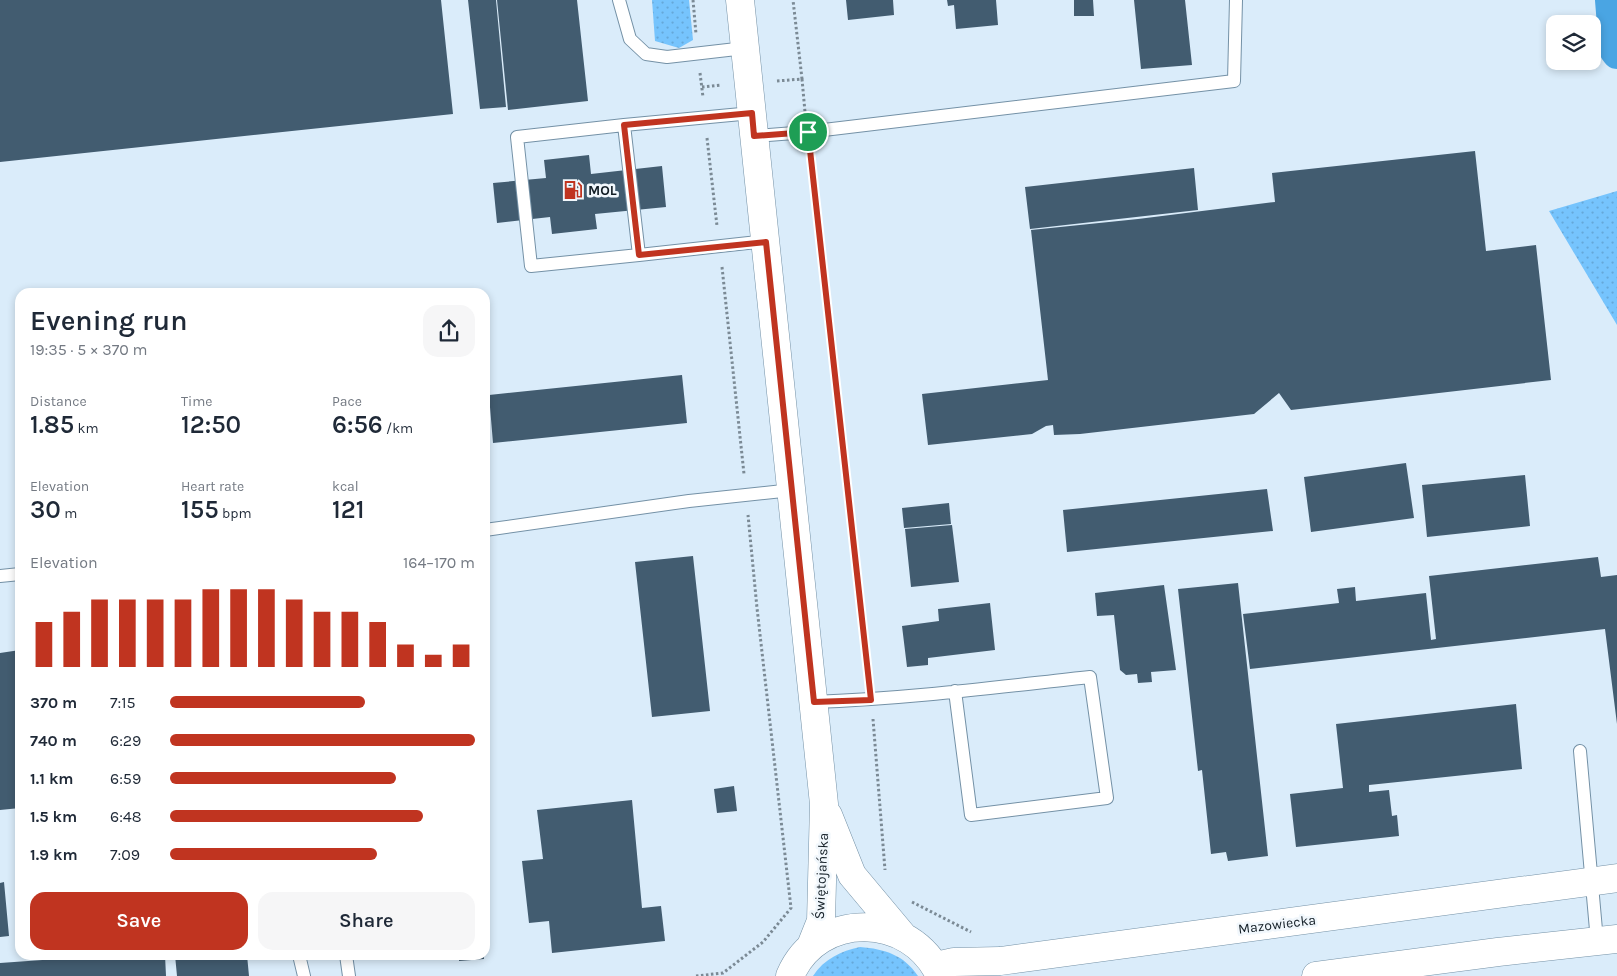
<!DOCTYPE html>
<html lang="en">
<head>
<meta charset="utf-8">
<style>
  body { margin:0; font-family:Karla,sans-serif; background:#f6f6f7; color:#1f2937; height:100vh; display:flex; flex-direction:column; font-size:19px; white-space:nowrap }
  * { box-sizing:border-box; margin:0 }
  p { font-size:16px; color:#747a83 }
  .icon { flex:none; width:28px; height:28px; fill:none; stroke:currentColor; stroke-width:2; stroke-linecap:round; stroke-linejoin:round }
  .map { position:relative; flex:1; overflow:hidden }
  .side { position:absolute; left:15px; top:288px; width:475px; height:672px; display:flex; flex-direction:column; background:#fff; border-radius:15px; box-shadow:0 2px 8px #0003 }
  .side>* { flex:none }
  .controls { position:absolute; left:1546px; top:15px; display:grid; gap:10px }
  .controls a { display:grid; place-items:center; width:55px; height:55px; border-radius:10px; background:#fff; box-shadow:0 2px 8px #0003; font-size:25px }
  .pin { position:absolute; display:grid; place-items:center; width:42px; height:42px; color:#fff; margin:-21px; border:2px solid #fff; border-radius:50%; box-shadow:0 1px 5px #0007 }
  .round { display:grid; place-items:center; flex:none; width:52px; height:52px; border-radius:15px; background:#f6f6f7 }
  .summary { display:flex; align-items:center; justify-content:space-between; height:85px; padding:0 15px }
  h1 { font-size:28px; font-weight:600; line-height:38px }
  .figures { display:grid; grid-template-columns:repeat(3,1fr); gap:8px; height:85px; padding:5px 15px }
  .figures div { display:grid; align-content:center }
  .figures b { font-size:25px; font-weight:600 }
  .figures small { font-size:14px; font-weight:400 }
  .figures p { font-size:14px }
  .chart { height:140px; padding:10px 15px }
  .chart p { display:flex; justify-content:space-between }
  .chart svg { width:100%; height:90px; margin-top:5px; stroke:#c03420; stroke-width:6 }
  .action { display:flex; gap:10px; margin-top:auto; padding:10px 15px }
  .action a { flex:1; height:58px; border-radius:15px; background:#c03420; color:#fff; font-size:20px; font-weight:600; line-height:58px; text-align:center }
  .action a+a { background:#f6f6f7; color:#1f2937 }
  ul { padding:0 15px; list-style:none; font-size:16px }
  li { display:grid; grid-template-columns:80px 60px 1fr; align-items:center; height:38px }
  li i { height:12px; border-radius:6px; background:#c03420 }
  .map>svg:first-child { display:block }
  .grass { fill:url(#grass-dots) }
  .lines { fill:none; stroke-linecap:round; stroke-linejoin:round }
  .canal { stroke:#4aa5e3; stroke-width:30 }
  .building { fill:#425c70 }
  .lane-casing { stroke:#7491a6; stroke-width:14 }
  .secondary-casing { stroke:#7491a6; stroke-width:29 }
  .path { stroke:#7b8a95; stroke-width:3; stroke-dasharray:2.5 2.5; stroke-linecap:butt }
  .lane { stroke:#fff; stroke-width:12 }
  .secondary { stroke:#fff; stroke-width:28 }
  .route-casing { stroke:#fff; stroke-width:10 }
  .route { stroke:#c03420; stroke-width:6 }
  .labels { text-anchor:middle; stroke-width:5; stroke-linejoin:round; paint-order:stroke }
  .poi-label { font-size:14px; font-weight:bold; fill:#121d25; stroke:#f1f7fc; text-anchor:start }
  .street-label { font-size:14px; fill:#121d25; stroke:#f1f7fc }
</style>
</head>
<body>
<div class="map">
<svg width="1617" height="976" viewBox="0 0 1617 976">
  <defs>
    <pattern id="grass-dots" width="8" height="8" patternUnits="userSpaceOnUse" patternTransform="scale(1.25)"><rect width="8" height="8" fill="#76c4fd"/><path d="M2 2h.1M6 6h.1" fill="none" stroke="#65a8d9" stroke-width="1.8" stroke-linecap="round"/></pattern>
  </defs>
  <rect width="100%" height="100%" fill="#daecfa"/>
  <path class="grass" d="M652 0H689L693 40 679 48 655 41Z
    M1617 191V325L1549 211Z
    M860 947C885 949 904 955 918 976H813C824 959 841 951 860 947Z"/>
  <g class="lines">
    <path class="canal" d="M1610 0 1614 50 1617 54"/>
  </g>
  <path class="building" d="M0 0H441L453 114 0 162Z
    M468 0H496L506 107 480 109Z
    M497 0H577L588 101 508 110Z
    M846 0H893L894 15 848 20Z
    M947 0H996L998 25 956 29 954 5 948 6Z
    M1074 0H1093L1094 16H1074Z
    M1134 0H1185L1192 65 1141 69Z
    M1475 151 1486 251 1536 245 1551 380 1291 410 1279 393 1254 414 1080 434 1054 435 1053 425 1046 426 1032 434 928 445 922 394 1048 380 1031 230 1138 219 1275 202 1272 173Z
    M589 155 591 174 662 166 666 207 595 214 597 229 552 234 550 217 497 223 493 183 546 178 544 160Z
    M1194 168 1198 210 1030 229 1025 187Z
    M682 375 687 423 493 443 489 395Z
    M1406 463 1414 518 1311 532 1304 477Z
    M1525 475 1530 526 1427 537 1422 485Z
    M1267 489 1273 531 1067 552 1063 510Z
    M949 503 951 524 904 528 902 508Z
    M952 525 959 582 911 587 905 529Z
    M693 556 710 711 652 717 635 562Z
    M1598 557 1601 577 1617 575V724L1605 629 1250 669 1243 614 1339 603 1337 589 1355 587 1356 601 1426 593 1431 640 1436 639 1429 576Z
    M1238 583 1268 856 1228 861 1226 852 1211 854 1202 770 1198 771 1178 589Z
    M1164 585 1176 670 1151 672 1152 682 1138 683 1137 674 1126 675 1120 670 1114 615 1097 616 1095 593Z
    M990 603 995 650 928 658V665L907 667 902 626 939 621 938 609Z
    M20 650V808L0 810V653Z
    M1516 704 1522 769 1369 785V792L1389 790 1392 816 1397 815 1399 836 1296 847 1290 794 1343 788 1336 724Z
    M734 786 737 811 717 813 714 789Z
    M632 800 642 908 661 906 665 941 552 953 549 921 529 923 522 861 543 859 537 810Z
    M4 882 9 936 0 937V883Z
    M113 955H165L166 976H0V963Z
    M175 955H247L249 976H177Z
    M459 955H484V959L459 961Z"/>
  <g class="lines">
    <g class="lane-casing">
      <path id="lane" d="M619 0 630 39 646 54 667 57 745 48
        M752 113 624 125 639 255 766 241
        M624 125 517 137 531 266 639 255
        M754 136 807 132 1234 81 1236 0
        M485 530 689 501 792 490
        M0 576 20 574
        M813 702C906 699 998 687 1090 677L1107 798 971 815 955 691
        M1580 751 1597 941
        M299 955 304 976
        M346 955 349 976"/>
    </g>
    <g class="secondary-casing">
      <path id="secondary" d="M740 0 824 804 821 921 811 946
        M828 815 852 875 903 936
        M936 966 954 962 1000 961 1617 878
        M790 976C818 910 911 912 940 976
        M1316 976 1498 952 1617 939"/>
    </g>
    <path class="path" d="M693 0 696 34
      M700 73 703 97
      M802 79 805 112
      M777 81 802 79 793 0
      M702 87 721 85
      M707 138 717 226
      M810 153 869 678
      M722 267 744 474
      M873 719 885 870
      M912 902 971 932
      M696 976 723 973 763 942 791 908 757 608 748 515"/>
    <use href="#lane" class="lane"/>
    <use href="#secondary" class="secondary"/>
  </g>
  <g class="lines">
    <g class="route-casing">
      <path id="route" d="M752 113 754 136 808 132 871 700 814 702 766 242 639 255 624 125Z"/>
    </g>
    <use href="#route" class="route"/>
  </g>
  <defs>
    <g id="fuel-bare" transform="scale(1.5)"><path d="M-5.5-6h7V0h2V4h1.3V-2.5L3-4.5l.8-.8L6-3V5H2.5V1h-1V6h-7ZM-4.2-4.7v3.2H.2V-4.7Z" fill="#c03420" stroke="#f1f7fc" stroke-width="2.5" paint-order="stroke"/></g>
  </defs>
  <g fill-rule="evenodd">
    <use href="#fuel-bare" x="573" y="190"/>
  </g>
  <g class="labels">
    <g class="poi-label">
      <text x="588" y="195">MOL</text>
    </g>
    <g class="street-label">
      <text transform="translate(821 876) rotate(-87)" y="5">Świętojańska</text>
      <text transform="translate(1277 924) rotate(-7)" y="5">Mazowiecka</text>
    </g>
  </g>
</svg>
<div class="controls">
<a><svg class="icon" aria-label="layers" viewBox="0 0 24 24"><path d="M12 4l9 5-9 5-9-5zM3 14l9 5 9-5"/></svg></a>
</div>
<div class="pin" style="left:808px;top:132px;background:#1e9e55"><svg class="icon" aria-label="arrive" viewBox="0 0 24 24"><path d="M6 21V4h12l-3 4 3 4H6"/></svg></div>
<section class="side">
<div class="summary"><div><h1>Evening run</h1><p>19:35 · 5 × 370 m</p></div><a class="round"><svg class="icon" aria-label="share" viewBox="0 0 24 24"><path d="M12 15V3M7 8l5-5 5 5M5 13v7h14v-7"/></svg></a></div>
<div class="figures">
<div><p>Distance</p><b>1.85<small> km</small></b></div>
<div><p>Time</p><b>12:50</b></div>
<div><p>Pace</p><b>6:56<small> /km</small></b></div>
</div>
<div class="figures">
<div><p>Elevation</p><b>30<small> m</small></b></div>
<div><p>Heart rate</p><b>155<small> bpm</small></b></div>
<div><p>kcal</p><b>121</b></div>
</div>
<div class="chart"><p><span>Elevation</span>164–170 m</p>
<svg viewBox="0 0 160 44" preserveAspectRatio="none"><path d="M5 44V22M15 44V17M25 44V11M35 44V11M45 44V11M55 44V11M65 44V6M75 44V6M85 44V6M95 44V11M105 44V17M115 44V17M125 44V22M135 44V33M145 44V38M155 44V33"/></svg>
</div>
<ul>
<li><b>370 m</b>7:15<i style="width:64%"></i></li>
<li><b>740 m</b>6:29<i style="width:100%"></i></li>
<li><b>1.1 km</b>6:59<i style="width:74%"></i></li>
<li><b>1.5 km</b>6:48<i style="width:83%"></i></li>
<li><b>1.9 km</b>7:09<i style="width:68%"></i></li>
</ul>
<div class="action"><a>Save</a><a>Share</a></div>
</section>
</div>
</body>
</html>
